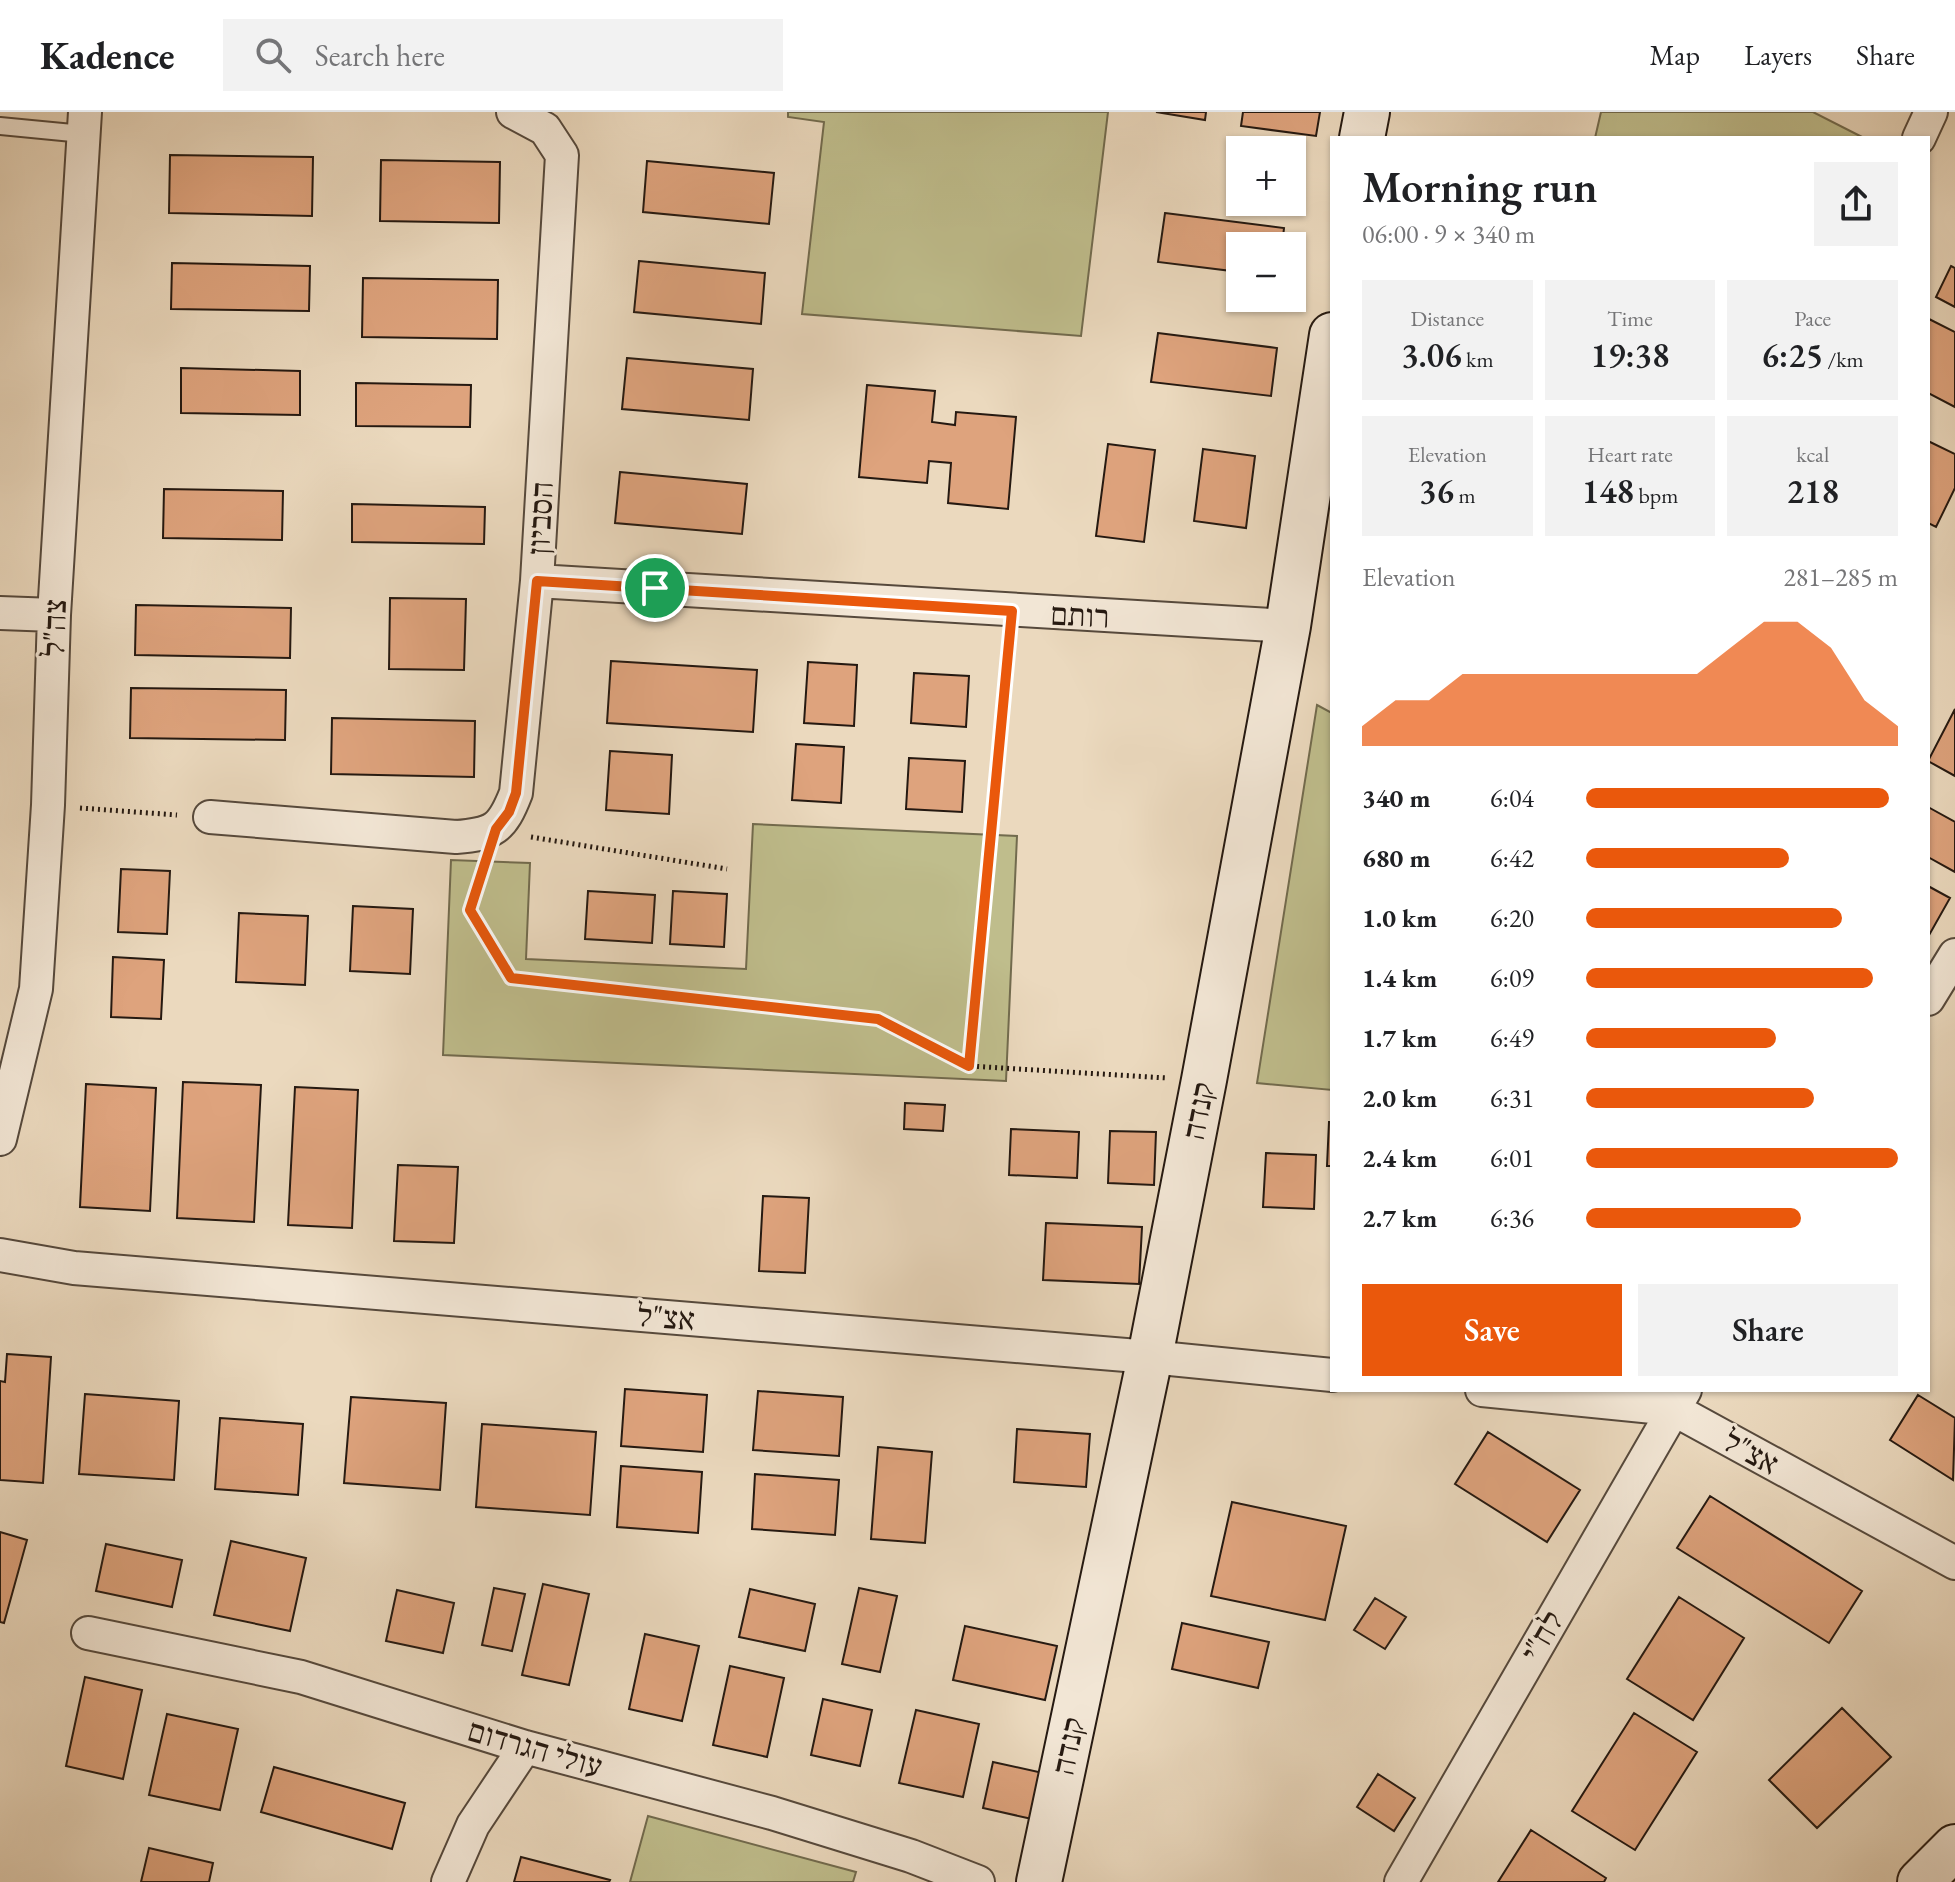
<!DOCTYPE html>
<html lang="en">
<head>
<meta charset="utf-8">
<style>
  body { margin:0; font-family:"EB Garamond","Frank Ruhl Libre",serif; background:#f2f2f2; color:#202124; height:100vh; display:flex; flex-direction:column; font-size:30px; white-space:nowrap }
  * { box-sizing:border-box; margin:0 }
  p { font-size:26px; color:#757577 }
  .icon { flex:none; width:44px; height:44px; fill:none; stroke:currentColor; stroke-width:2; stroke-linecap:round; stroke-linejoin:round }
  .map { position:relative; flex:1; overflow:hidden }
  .panel { position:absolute; left:1330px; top:24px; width:600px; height:1256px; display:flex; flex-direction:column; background:#fff; border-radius:0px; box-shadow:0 2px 6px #0004 }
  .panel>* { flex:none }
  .fabs { position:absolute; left:1226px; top:24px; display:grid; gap:16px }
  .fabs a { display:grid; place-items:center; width:80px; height:80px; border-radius:0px; background:#fff; box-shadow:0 2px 6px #0004; font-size:40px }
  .pin { position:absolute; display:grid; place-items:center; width:68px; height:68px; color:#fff; margin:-34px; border:4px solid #fff; border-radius:50%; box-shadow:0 2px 8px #0007 }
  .round { display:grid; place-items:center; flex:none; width:84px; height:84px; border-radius:0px; background:#f2f2f2 }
  .summary { display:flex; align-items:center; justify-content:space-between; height:136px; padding:0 32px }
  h1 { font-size:44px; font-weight:600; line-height:60px }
  .stats { display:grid; grid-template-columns:repeat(3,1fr); gap:12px; height:136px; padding:8px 32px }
  .stats div { display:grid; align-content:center; border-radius:0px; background:#f2f2f2; text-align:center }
  .stats b { font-size:34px; font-weight:600 }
  .stats small { font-size:22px; font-weight:400 }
  .stats p { font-size:22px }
  .chart { height:224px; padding:16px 32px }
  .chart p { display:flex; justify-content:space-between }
  .chart svg { width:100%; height:144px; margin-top:8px; fill:#ea580c; opacity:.7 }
  .button { display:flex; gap:16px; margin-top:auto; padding:16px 32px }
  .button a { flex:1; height:92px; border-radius:0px; background:#ea580c; color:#fff; font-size:32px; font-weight:600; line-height:92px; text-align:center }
  .button a+a { background:#f2f2f2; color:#202124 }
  ul { padding:0 32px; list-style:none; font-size:26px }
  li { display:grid; grid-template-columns:128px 96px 1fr; align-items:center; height:60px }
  li i { height:20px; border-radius:10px; background:#ea580c }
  header { display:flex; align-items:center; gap:48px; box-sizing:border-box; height:112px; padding:0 40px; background:#fff; border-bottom:2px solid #e0e0e0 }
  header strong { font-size:38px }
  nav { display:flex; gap:44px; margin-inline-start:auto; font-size:28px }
  .search { width:560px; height:72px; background:#f2f2f2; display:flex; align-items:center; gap:20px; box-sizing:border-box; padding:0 28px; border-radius:0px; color:#757577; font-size:30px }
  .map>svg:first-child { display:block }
  .green { fill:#bfbd8c; stroke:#726b4e; stroke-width:2 }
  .building { fill:#dea37d; stroke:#251911; stroke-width:2 }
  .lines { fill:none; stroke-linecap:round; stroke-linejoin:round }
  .lane-casing { stroke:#56493c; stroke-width:20 }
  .street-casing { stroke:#56493c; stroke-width:36 }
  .secondary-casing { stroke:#251911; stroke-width:48 }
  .path { stroke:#251911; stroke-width:5; stroke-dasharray:2 4; stroke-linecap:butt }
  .lane { stroke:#f2e6d5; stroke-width:16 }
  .street { stroke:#f2e6d5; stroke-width:32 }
  .secondary { stroke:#f2e6d5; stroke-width:44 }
  .route-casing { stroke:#fff; stroke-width:16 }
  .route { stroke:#ea580c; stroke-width:10 }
  .labels { text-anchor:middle; stroke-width:6; stroke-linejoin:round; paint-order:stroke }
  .street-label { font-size:32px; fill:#251911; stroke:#f2e6d5 }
</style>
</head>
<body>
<header>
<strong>Kadence</strong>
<div class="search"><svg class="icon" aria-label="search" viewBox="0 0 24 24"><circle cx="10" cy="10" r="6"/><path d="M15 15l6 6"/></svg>Search here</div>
<nav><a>Map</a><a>Layers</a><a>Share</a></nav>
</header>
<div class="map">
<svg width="1955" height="1770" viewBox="0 0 1955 1770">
  <rect width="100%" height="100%" fill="#ebd9be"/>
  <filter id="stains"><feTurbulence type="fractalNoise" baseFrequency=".0025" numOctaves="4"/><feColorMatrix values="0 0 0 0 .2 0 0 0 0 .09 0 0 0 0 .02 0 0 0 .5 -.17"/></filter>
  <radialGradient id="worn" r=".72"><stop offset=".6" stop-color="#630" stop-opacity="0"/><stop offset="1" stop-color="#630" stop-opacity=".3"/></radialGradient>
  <path class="green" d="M788 0H1108L1081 224 802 202 824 10 788 5Z
    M1601 0H1813L1864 26H1595Z
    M1317 593 1332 601V978L1257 971Z
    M753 712 1017 724 1006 969 443 943 451 748 530 751 526 847 746 857Z
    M648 1704 856 1760 853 1770H630Z"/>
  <path class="building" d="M1156 0H1206L1205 8Z
    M1243 0H1320L1316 24 1241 14Z
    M170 43 313 45 312 104 169 101Z
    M381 48 500 50 499 111 380 109Z
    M647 49 774 61 769 112 643 100Z
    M1165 101 1284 116 1282 134H1240V160L1158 150Z
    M639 149 765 161 761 212 634 200Z
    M172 151 310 154 309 199 171 197Z
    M1951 154 1955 156V195L1936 185Z
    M363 166 498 168 497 227 362 225Z
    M1929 207 1955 220V295L1928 281Z
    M1158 221 1277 236 1271 284 1151 270Z
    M627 246 753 257 749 308 622 297Z
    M181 256 300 259V303L181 301Z
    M356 271 471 273 470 315 356 314Z
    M867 273 935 279 932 310 955 313 956 300 1016 305 1008 397 948 391 951 351 929 349 927 371 859 365Z
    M1928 329 1955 342V376L1936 415 1928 411Z
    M1108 332 1155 338 1144 430 1096 424Z
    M1203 337 1255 344 1246 416 1194 409Z
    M620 360 747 372 742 422 615 411Z
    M164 377 283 379 282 428 163 426Z
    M352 392 485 395 484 432 352 430Z
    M390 486 466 487 464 558 389 557Z
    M136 493 291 496 290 546 135 543Z
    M611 549 757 558 753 620 607 611Z
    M808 550 857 553 854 614 804 611Z
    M914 561 969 564 966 615 911 611Z
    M131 576 286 578 285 628 130 626Z
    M1955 597V664L1928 649Z
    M332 606 475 609 474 665 331 662Z
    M796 632 844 635 841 691 792 688Z
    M610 639 672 643 669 702 606 698Z
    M909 646 965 649 962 700 906 697Z
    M1928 695 1955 710V760L1928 745Z
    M121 757 170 759 167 822 118 820Z
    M1928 774 1950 786 1928 825Z
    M588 779 655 783 652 831 585 827Z
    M673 779 727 782 724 835 670 832Z
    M353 794 413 797 410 862 350 859Z
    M239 801 308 804 305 873 236 870Z
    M113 845 164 848 161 907 111 905Z
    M183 970 261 973 254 1110 177 1106Z
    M86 972 156 976 150 1099 80 1095Z
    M295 975 358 978 352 1116 288 1113Z
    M905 991 945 993 943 1019 904 1017Z
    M1329 1010H1332V1054H1327Z
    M1011 1017 1079 1020 1077 1066 1009 1063Z
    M1110 1019 1156 1020 1154 1073 1108 1071Z
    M1266 1041 1316 1043 1314 1097 1263 1095Z
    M398 1053 458 1055 454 1131 394 1129Z
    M763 1084 809 1086 805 1161 759 1159Z
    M1046 1111 1142 1115 1139 1172 1043 1168Z
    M7 1242 51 1245 43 1371 0 1368V1269L5 1270Z
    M625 1277 707 1283 703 1340 621 1334Z
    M758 1279 843 1285 839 1344 753 1338Z
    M85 1282 179 1289 174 1368 79 1362Z
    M1918 1283 1955 1306 1953 1368 1890 1328Z
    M351 1285 446 1291 440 1378 344 1371Z
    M220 1306 303 1312 298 1383 215 1377Z
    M482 1312 596 1320 590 1403 476 1395Z
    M1017 1317 1090 1322 1086 1375 1014 1370Z
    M1488 1320 1580 1378 1547 1430 1455 1372Z
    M878 1335 932 1340 925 1431 871 1427Z
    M621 1354 702 1360 698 1421 617 1415Z
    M755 1362 839 1368 835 1423 752 1417Z
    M1710 1384 1862 1479 1829 1531 1677 1436Z
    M1232 1390 1346 1414 1325 1508 1211 1484Z
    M0 1420 27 1428 4 1511 0 1510Z
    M231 1429 306 1446 290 1519 214 1503Z
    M106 1432 182 1448 172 1495 96 1479Z
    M543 1472 589 1482 569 1573 522 1563Z
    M494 1476 525 1482 512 1539 482 1533Z
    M859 1476 897 1484 880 1560 842 1552Z
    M750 1477 815 1492 805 1539 739 1525Z
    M397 1478 454 1491 443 1541 386 1529Z
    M1679 1485 1744 1526 1693 1608 1627 1567Z
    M1375 1486 1406 1505 1385 1537 1354 1518Z
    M1182 1511 1269 1530 1258 1576 1172 1557Z
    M965 1514 1057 1534 1045 1588 953 1568Z
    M645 1522 699 1534 682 1609 629 1597Z
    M730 1554 784 1566 767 1645 713 1633Z
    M85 1565 142 1578 123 1667 66 1654Z
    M823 1587 872 1598 860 1654 811 1643Z
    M1842 1596 1891 1645 1817 1716 1769 1668Z
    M916 1598 979 1612 963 1685 899 1671Z
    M1634 1601 1697 1640 1635 1738 1572 1699Z
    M167 1602 238 1617 220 1698 149 1683Z
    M993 1650 1043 1661 1032 1707 983 1696Z
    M274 1655 405 1691 392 1737 261 1700Z
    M1378 1662 1415 1686 1394 1719 1357 1695Z
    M1531 1718 1606 1766 1604 1770H1498Z
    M149 1736 213 1751 209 1770H141Z
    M521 1745 610 1768 609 1770H514Z"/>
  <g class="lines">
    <g class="lane-casing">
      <path id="lane" d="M0 14 83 22"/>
    </g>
    <g class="street-casing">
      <path id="street" d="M1919 26 1931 0
        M537 469 1288 514
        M0 501 54 503
        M210 705 456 725C494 722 502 717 516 681L537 469 562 43 545 17 513 0
        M1928 887 1955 843
        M0 1027 36 877 48 693 54 503 85 0
        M0 1143 74 1156 1150 1245 1332 1263
        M1482 1278 1673 1297 1955 1451
        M88 1521 301 1565 525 1635 772 1701 911 1744 978 1770
        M448 1770 473 1713 525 1635
        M1401 1770 1685 1278"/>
    </g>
    <g class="secondary-casing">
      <path id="secondary" d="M1362 26 1367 0
        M1039 1770 1150 1245 1204 968 1288 514 1332 223
        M1920 1770 1955 1735"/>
    </g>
    <path class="path" d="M1009 532 969 954 1167 966
      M80 696 177 703
      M531 725 727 757
      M484 754 470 798 511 866 878 907 969 954"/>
    <use href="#lane" class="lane"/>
    <use href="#street" class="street"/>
    <use href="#secondary" class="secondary"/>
  </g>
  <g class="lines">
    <g class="route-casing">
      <path id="route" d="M537 469 1012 499 969 954 878 907 511 866 470 798 496 717 509 700 516 681Z"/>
    </g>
    <use href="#route" class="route"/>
  </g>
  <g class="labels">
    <g class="street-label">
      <text transform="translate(540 406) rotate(-87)" y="11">הסביון</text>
      <text transform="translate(1080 503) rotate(3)" y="11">רותם</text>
      <text transform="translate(54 516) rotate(-88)" y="11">צה"ל</text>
      <text transform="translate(1198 999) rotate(-79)" y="11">קנדה</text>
      <text transform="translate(666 1205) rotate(5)" y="11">אצ"ל</text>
      <text transform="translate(1751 1340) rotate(29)" y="11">אצ"ל</text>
      <text transform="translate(1542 1524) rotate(-60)" y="11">לח"י</text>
      <text transform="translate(1068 1634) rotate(-78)" y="11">קנדה</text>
      <text transform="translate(535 1636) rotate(16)" y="11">עולי הגרדום</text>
    </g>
  </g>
  <rect width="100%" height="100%" filter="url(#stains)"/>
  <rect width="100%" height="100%" fill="url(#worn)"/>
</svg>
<div class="fabs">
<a>+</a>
<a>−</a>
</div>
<div class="pin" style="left:655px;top:476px;background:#1e9e55"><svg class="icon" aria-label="arrive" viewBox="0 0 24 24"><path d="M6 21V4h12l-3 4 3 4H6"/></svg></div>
<section class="panel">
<div class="summary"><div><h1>Morning run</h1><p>06:00 · 9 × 340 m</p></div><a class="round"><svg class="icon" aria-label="share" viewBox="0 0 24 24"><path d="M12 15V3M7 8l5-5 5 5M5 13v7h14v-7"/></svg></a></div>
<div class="stats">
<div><p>Distance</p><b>3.06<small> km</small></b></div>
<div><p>Time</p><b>19:38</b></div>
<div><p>Pace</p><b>6:25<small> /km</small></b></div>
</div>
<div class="stats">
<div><p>Elevation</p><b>36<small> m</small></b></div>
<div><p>Heart rate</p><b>148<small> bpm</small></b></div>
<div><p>kcal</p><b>218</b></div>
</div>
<div class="chart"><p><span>Elevation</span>281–285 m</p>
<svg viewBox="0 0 160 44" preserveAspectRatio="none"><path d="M0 44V38L10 30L20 30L30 22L40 22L50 22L60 22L70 22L80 22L90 22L100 22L110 14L120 6L130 6L140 14L150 30L160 38V44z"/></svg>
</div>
<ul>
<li><b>340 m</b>6:04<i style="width:97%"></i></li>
<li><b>680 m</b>6:42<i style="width:65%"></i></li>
<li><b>1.0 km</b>6:20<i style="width:82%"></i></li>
<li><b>1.4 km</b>6:09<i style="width:92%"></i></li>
<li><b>1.7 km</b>6:49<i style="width:61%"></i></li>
<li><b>2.0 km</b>6:31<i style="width:73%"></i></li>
<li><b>2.4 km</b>6:01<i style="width:100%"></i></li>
<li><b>2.7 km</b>6:36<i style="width:69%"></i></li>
</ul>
<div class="button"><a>Save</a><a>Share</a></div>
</section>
</div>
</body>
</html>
